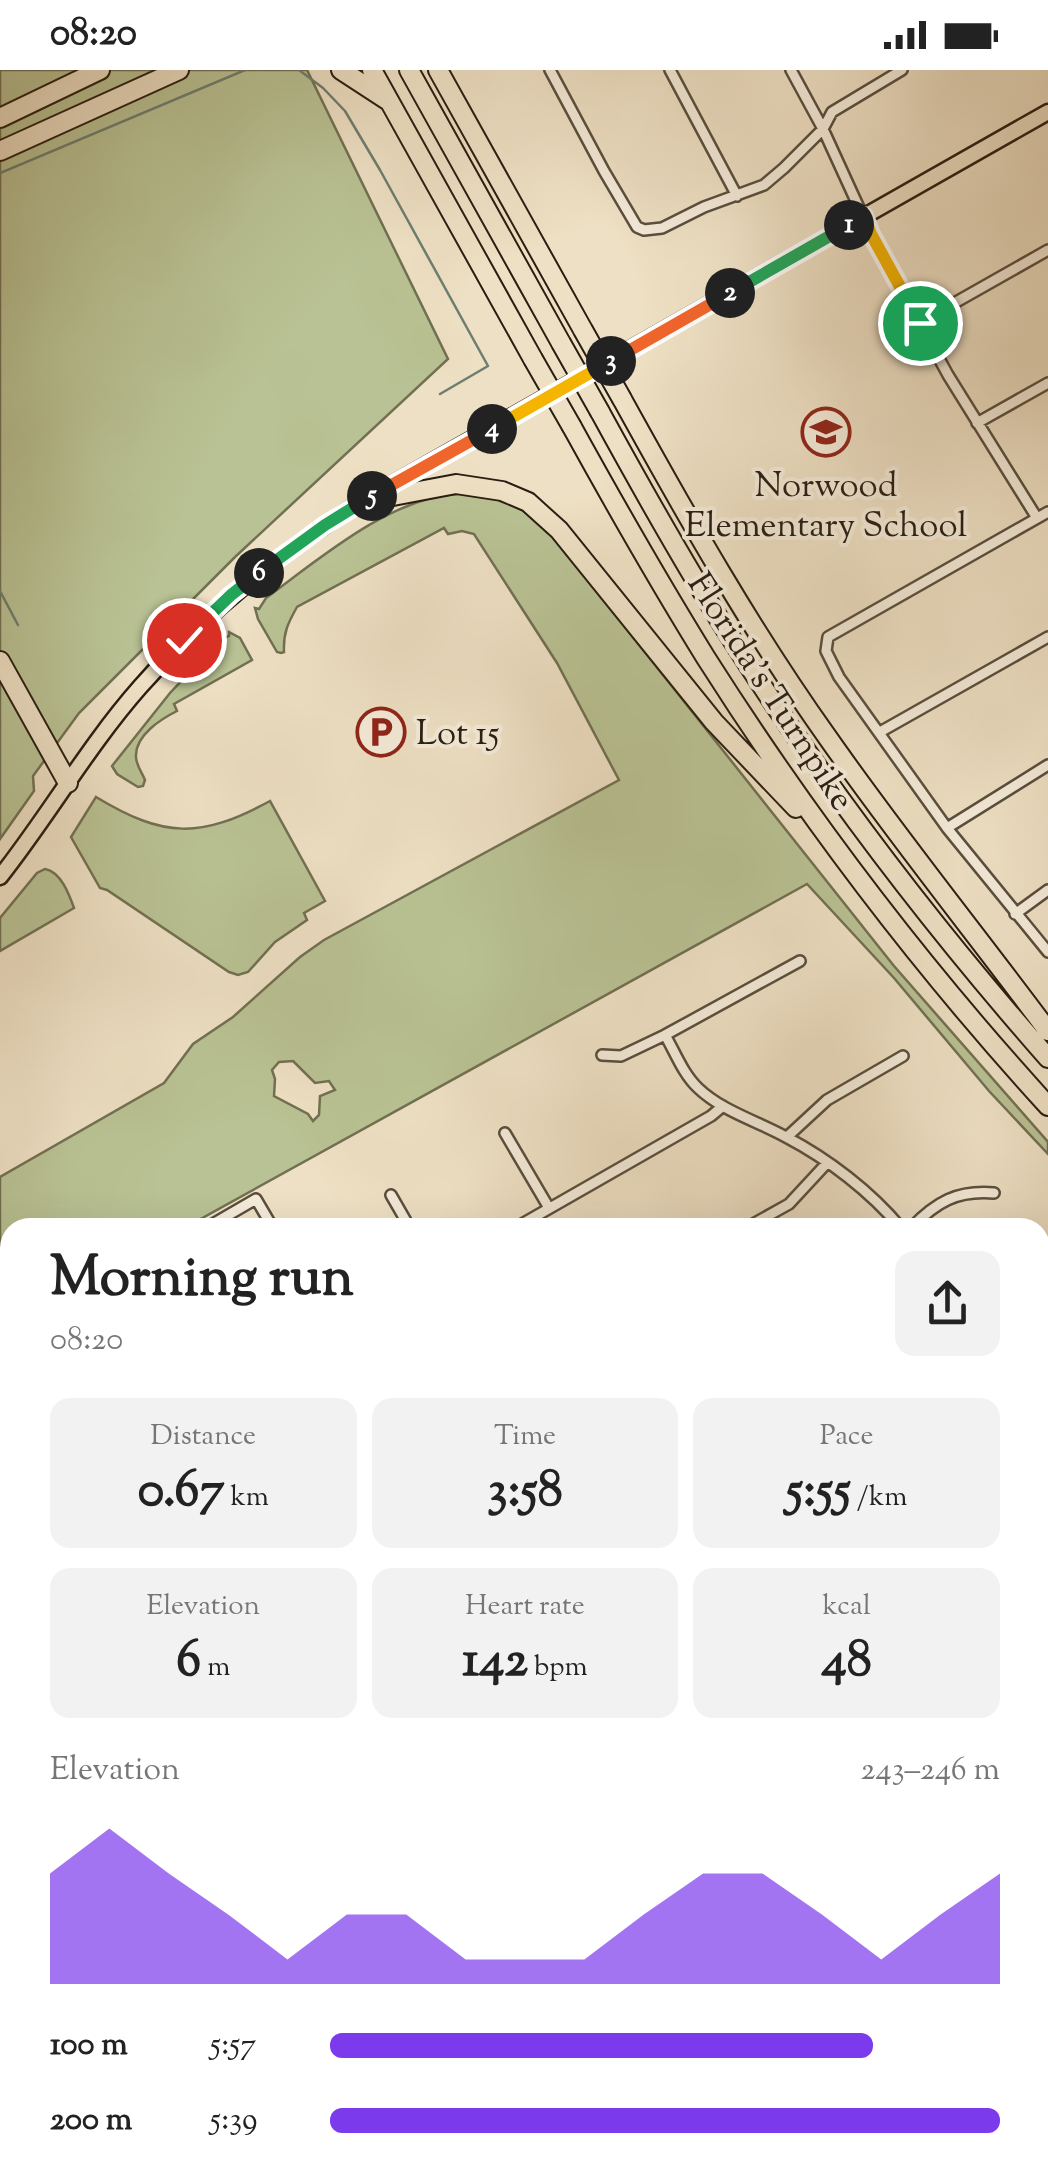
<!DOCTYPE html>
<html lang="en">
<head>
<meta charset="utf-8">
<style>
  body { margin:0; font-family:"Sorts Mill Goudy",serif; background:#f2f2f2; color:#222; height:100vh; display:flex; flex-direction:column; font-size:38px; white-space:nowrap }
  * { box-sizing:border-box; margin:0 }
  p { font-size:32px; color:#767676 }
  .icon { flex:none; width:55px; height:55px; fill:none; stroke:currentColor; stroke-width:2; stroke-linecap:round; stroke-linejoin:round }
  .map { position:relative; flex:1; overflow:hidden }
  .drawer { position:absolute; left:0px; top:1148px; width:1050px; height:962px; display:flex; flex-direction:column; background:#fff; border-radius:30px 30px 0 0; box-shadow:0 10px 40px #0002 }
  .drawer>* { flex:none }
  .pin { position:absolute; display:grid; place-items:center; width:85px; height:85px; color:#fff; margin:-42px; border:5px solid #fff; border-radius:50%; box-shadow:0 2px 10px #0007 }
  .km { position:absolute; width:50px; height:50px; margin:-25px; border-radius:50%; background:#222; color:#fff; font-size:28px; line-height:50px; text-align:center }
  .round { display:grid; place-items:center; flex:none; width:105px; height:105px; border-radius:20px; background:#f2f2f2 }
  .overview { display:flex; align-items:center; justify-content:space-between; height:170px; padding:0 50px }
  h1 { font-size:55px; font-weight:800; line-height:75px }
  .metrics { display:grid; grid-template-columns:repeat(3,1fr); gap:15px; height:170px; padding:10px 50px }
  .metrics div { display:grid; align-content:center; border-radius:20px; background:#f2f2f2; text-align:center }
  .metrics b { font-size:50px; font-weight:800 }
  .metrics small { font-size:28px; font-weight:400 }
  .metrics p { font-size:28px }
  .chart { height:280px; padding:20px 50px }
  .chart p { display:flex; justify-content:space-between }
  .chart svg { width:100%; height:180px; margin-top:10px; fill:#7c3aed; opacity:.7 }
  ul { padding:0 50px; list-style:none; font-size:32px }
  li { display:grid; grid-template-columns:160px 120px 1fr; align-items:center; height:75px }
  li i { height:25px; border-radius:12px; background:#7c3aed }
  .status { display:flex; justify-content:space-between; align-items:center; height:70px; padding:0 50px; background:#fff; direction:ltr }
  .status svg { height:28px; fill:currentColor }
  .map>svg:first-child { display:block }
  .green { fill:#b9c294; stroke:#717052; stroke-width:2.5; fill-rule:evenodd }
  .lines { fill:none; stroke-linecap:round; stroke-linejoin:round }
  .stream { stroke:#6d7e70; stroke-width:2.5 }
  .minor-casing { stroke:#5a4e3e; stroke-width:14 }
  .tertiary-casing { stroke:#5a4e3e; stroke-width:16 }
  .primary-casing { stroke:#291d11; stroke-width:19 }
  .motorway-casing { stroke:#291d11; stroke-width:22 }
  .minor { stroke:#f4ebd9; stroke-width:9 }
  .tertiary { stroke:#f4ebd9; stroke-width:11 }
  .primary { stroke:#eee0c4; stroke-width:14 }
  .motorway { stroke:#eee0c4; stroke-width:18 }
  .motorway-bridge-casing { stroke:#291d11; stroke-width:22; stroke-linecap:butt }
  .motorway-bridge { stroke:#eee0c4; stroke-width:18 }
  .split-1-casing { stroke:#fff; stroke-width:20 }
  .split-2-casing { stroke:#fff; stroke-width:20 }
  .split-3-casing { stroke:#fff; stroke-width:20 }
  .split-4-casing { stroke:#fff; stroke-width:20 }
  .split-5-casing { stroke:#fff; stroke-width:20 }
  .split-6-casing { stroke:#fff; stroke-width:20 }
  .split-7-casing { stroke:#fff; stroke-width:20 }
  .split-1 { stroke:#f5b400; stroke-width:12 }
  .split-2 { stroke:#22a559; stroke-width:12 }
  .split-3 { stroke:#f0652b; stroke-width:12 }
  .split-4 { stroke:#f5b400; stroke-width:12 }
  .split-5 { stroke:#f0652b; stroke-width:12 }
  .split-6 { stroke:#22a559; stroke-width:12 }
  .split-7 { stroke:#22a559; stroke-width:12 }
  .labels { text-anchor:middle; stroke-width:8; stroke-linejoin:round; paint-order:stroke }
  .poi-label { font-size:35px; fill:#291d11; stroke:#f4ebd9 }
  .street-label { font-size:35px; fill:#291d11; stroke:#f4ebd9 }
</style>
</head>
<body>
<div class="status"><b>08:20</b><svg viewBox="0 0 49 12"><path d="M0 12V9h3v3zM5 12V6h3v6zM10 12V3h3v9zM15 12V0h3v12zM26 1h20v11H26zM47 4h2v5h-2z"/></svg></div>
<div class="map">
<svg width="1048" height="2109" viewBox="0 0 1048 2109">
  <rect width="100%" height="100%" fill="#eee0c4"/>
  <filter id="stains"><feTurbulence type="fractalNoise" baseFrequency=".002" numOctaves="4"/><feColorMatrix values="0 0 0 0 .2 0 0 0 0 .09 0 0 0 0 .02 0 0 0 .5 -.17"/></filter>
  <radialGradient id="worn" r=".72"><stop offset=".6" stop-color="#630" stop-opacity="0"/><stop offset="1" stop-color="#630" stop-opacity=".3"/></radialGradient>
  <path class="green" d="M0 0H307L448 289 235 487 79 643 33 706 34 721 0 769Z
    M459 420C491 421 519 435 544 455L894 896 1048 1072V1084L989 1021 894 908 807 814 186 1157 10 1158V1257L0 1263V1107L164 1013 193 974 233 947 300 887 324 870 619 710 557 593 474 464 462 461 448 464 444 458 297 537C288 553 283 563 284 582L281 583 277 582 258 549 255 538 259 539 266 528C319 489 391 427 458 424ZM293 991 315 1013 329 1011 335 1020 320 1026 319 1045 313 1051 308 1044 274 1026 275 1009 272 1000 279 992Z
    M229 562 240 568 252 590 174 634 177 641C161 649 136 665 136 685 135 694 142 702 145 710L143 716 138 717 117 704 112 696 170 623 221 569 229 566Z
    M96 727C164 768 200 769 270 731L325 831 304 843 307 850 275 872 248 902 238 905 229 902 107 820 100 818 71 767Z
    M45 799C61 802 69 824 74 838L0 881V848L37 803Z"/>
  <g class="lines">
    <path class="stream" d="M299 0 323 18 345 41 380 100 488 296 440 324
      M0 103 245 0
      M0 521 18 555"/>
    <g class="minor-casing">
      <path id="minor" d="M550 0 604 101 637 157 644 160 662 158 704 137 764 115 784 98 823 59 832 42 902 0
        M670 0 737 126
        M791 0 823 59 871 164 948 305 1037 448
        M919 253 1048 180
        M977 353 1048 313
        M1048 442 828 567 826 581 839 607 947 758 1048 882
        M880 662 1048 567
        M947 758 1048 695
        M1015 844 1048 820
        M665 965C675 982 683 1004 698 1018 722 1041 757 1051 786 1067 828 1089 870 1121 901 1158
        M602 985 621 986 665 965 800 891
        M505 1063 549 1138
        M787 1067 827 1030 903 986
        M391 1125 410 1158
        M206 1158 256 1129 273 1158
        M515 1158 711 1046 723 1036
        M746 1158 789 1134 827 1093
        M911 1158C936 1132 957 1120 994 1123
        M1040 1257 1048 1252
        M0 1273 10 1267
        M0 1393 10 1387
        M1040 1449 1048 1445
        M0 1527 10 1521
        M1040 1612 1048 1626
        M0 1646 10 1640
        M1040 1703 1048 1699
        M0 1796 10 1813
        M1040 1832 1048 1827
        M1040 1955 1048 1951
        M0 2033 10 2028
        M1040 2074 1048 2069
        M807 2100 812 2109
        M101 2109 117 2100
        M317 2109 333 2100
        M546 2109 562 2100
        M765 2109 781 2100
        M978 2109 994 2100"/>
    </g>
    <g class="tertiary-casing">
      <path id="tertiary" d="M1040 1390 1048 1404
        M0 1907 10 1901
        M167 2100 177 2109"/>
    </g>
    <g class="primary-casing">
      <path id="primary" d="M0 807C49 745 88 676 140 617 205 543 278 484 361 432L1048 42"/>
    </g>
    <g class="motorway-casing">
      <path id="motorway" d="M341 0 387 30
        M372 0 533 289
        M409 0 561 273
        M438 0 583 260
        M0 48 100 0
        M0 81 179 0
        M622 329C686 445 751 560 828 668 898 768 975 863 1048 961
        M600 342C641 417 683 492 729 565 824 715 931 855 1048 988
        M572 357C615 435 659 512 706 588 807 747 921 897 1048 1036
        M361 432 456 414 502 421 528 432 559 460 714 652 796 738
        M0 591 68 713"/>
    </g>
    <use href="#minor" class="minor"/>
    <use href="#tertiary" class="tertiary"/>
    <use href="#primary" class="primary"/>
    <use href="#motorway" class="motorway"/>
    <g class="motorway-bridge-casing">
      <path id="motorway-bridge" d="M583 260 622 329
        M561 273 600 342
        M533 289 572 357"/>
    </g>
    <use href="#motorway-bridge" class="motorway-bridge"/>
  </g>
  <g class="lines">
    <g class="split-1-casing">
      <path id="split-1" d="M849 155 864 146 871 164 920 253"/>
    </g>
    <g class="split-2-casing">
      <path id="split-2" d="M730 223 849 155"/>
    </g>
    <g class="split-3-casing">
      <path id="split-3" d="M611 291 730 223"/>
    </g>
    <g class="split-4-casing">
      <path id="split-4" d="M492 359 611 291"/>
    </g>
    <g class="split-5-casing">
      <path id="split-5" d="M372 426 492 359"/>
    </g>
    <g class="split-6-casing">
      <path id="split-6" d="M259 503 325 455 372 426"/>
    </g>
    <g class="split-7-casing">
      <path id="split-7" d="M184 570 231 525 259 503"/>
    </g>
    <use href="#split-1" class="split-1"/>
    <use href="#split-2" class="split-2"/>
    <use href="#split-3" class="split-3"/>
    <use href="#split-4" class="split-4"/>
    <use href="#split-5" class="split-5"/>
    <use href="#split-6" class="split-6"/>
    <use href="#split-7" class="split-7"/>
  </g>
  <defs>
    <g id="school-ring" transform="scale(2.5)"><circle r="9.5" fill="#f4ebd9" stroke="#8f2418" stroke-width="1.5"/><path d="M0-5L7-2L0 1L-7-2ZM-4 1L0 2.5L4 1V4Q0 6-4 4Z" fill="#8f2418"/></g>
    <g id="parking-ring" transform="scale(2.5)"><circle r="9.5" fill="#f4ebd9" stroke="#8f2418" stroke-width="1.5"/><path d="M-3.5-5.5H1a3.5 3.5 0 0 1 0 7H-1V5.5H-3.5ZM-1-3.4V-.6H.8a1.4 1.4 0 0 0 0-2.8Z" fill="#8f2418"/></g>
  </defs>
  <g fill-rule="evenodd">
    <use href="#school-ring" x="826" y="362"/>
    <use href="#parking-ring" x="381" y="662"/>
  </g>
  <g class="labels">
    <g class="poi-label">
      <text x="826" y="426">Norwood<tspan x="826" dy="40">Elementary School</tspan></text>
      <text x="416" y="674" text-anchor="start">Lot 15</text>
    </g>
    <g class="street-label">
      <text transform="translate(772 621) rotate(57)" y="12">Florida's Turnpike</text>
    </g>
  </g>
  <rect width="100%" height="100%" filter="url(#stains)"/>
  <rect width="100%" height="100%" fill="url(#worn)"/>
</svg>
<div class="pin" style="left:920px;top:253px;background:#1e9e55"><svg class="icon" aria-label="arrive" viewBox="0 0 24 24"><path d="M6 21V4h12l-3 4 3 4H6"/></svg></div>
<div class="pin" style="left:184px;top:570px;background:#d93025"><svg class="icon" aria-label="check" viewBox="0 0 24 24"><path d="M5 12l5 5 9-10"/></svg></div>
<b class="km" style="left:849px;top:155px">1</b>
<b class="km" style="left:730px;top:223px">2</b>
<b class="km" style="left:611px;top:291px">3</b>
<b class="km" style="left:492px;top:359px">4</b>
<b class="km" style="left:372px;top:426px">5</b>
<b class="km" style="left:259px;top:503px">6</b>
<section class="drawer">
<div class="overview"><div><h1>Morning run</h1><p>08:20</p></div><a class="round"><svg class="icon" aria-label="share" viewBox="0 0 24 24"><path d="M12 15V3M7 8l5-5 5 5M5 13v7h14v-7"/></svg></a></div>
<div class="metrics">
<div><p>Distance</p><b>0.67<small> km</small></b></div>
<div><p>Time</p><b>3:58</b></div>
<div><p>Pace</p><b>5:55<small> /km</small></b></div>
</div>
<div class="metrics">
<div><p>Elevation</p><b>6<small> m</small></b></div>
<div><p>Heart rate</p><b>142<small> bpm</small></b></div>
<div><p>kcal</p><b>48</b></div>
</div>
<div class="chart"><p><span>Elevation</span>243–246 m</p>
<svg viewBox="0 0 160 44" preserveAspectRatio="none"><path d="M0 44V17L10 6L20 17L30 27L40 38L50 27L60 27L70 38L80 38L90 38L100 27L110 17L120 17L130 27L140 38L150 27L160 17V44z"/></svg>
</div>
<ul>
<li><b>100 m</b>5:57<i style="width:81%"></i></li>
<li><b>200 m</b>5:39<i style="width:100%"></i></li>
</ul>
</section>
</div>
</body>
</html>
